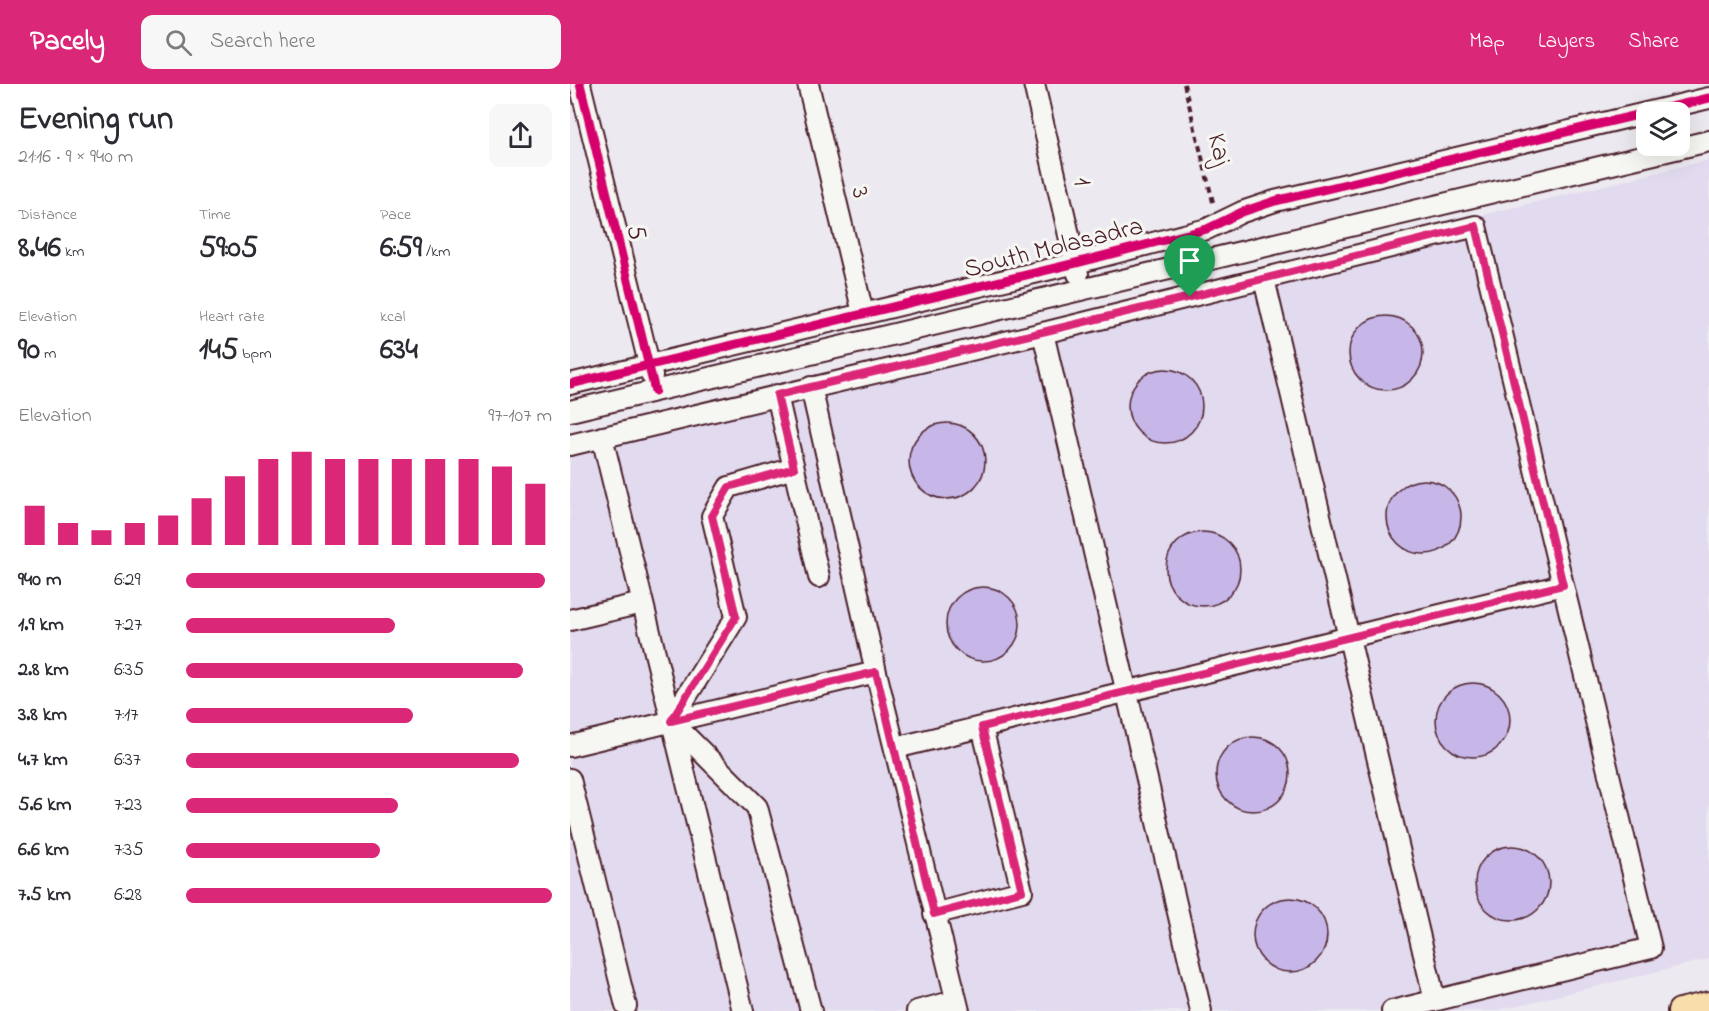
<!DOCTYPE html>
<html lang="en">
<head>
<meta charset="utf-8">
<style>
  body { margin:0; font-family:"Indie Flower",sans-serif; background:#f7f7f7; color:#2b2b33; height:100vh; display:flex; flex-direction:column; font-size:22px; white-space:nowrap }
  * { box-sizing:border-box; margin:0 }
  p { font-size:20px; color:#7c7c81 }
  .icon { flex:none; width:33px; height:33px; fill:none; stroke:currentColor; stroke-width:2; stroke-linecap:round; stroke-linejoin:round }
  .map { position:relative; flex:1; overflow:hidden }
  .panel { display:flex; flex-direction:column; background:#fff; width:570px }
  .panel>* { flex:none }
  .controls { position:absolute; left:1066px; top:18px; display:grid; gap:12px }
  .controls a { display:grid; place-items:center; width:54px; height:54px; border-radius:12px; background:#fff; box-shadow:0 6px 24px #0002; font-size:30px }
  .pin { position:absolute; display:grid; place-items:center; width:51px; height:51px; color:#fff; margin:-62px -26px; border-radius:50% 50% 50% 0; rotate:-45deg; box-shadow:0 0 6px #0007 }
  .pin .icon { rotate:45deg }
  .round { display:grid; place-items:center; flex:none; width:63px; height:63px; border-radius:12px; background:#f7f7f7 }
  .overview { display:flex; align-items:center; justify-content:space-between; height:102px; padding:0 18px }
  h1 { font-size:33px; font-weight:700; line-height:45px }
  .figures { display:grid; grid-template-columns:repeat(3,1fr); gap:9px; height:102px; padding:6px 18px }
  .figures div { display:grid; align-content:center }
  .figures b { font-size:30px; font-weight:700 }
  .figures small { font-size:16px; font-weight:400 }
  .figures p { font-size:16px }
  .chart { height:168px; padding:12px 18px }
  .chart p { display:flex; justify-content:space-between }
  .chart svg { width:100%; height:108px; margin-top:6px; stroke:#db2777; stroke-width:6 }
  ul { padding:0 18px; list-style:none; font-size:20px }
  li { display:grid; grid-template-columns:96px 72px 1fr; align-items:center; height:45px }
  li i { height:15px; border-radius:8px; background:#db2777 }
  header { display:flex; align-items:center; gap:36px; box-sizing:border-box; height:84px; padding:0 30px; background:#db2777; color:#fff }
  header strong { font-size:28px }
  nav { display:flex; gap:33px; margin-inline-start:auto; font-size:21px }
  .search { width:420px; height:54px; background:#f7f7f7; display:flex; align-items:center; gap:15px; box-sizing:border-box; padding:0 21px; border-radius:12px; color:#7c7c81; font-size:22px }
  main { display:flex; flex:1; min-height:0 }
  .map>svg:first-child { display:block }
  .built { fill:#e2daee }
  .building { fill:#c7b7e8; stroke:#4a1f2b; stroke-width:1.5 }
  .lines { fill:none; stroke-linecap:round; stroke-linejoin:round }
  .minor-casing { stroke:#4a1f2b; stroke-width:24 }
  .major-casing { stroke:#4a1f2b; stroke-width:28 }
  .path { stroke:#4a1f2b; stroke-width:4; stroke-dasharray:6 4.5; stroke-linecap:butt }
  .minor { stroke:#f6f6f2; stroke-width:20 }
  .major { stroke:#f8deab; stroke-width:24 }
  .cycleway-casing { stroke:#f6f6f2; stroke-width:13 }
  .cycleway { stroke:#d6006c; stroke-width:9 }
  .route-casing { stroke:#fff; stroke-width:12 }
  .route { stroke:#db2777; stroke-width:8 }
  .labels { text-anchor:middle; stroke-width:6; stroke-linejoin:round; paint-order:stroke }
  .street-label { font-size:26px; fill:#4a1f2b; stroke:#f6f6f2 }
</style>
</head>
<body>
<header>
<strong>Pacely</strong>
<div class="search"><svg class="icon" aria-label="search" viewBox="0 0 24 24"><circle cx="10" cy="10" r="6"/><path d="M15 15l6 6"/></svg>Search here</div>
<nav><a>Map</a><a>Layers</a><a>Share</a></nav>
</header>
<main>
<section class="panel">
<div class="overview"><div><h1>Evening run</h1><p>21:16 · 9 × 940 m</p></div><a class="round"><svg class="icon" aria-label="share" viewBox="0 0 24 24"><path d="M12 15V3M7 8l5-5 5 5M5 13v7h14v-7"/></svg></a></div>
<div class="figures">
<div><p>Distance</p><b>8.46<small> km</small></b></div>
<div><p>Time</p><b>59:05</b></div>
<div><p>Pace</p><b>6:59<small> /km</small></b></div>
</div>
<div class="figures">
<div><p>Elevation</p><b>90<small> m</small></b></div>
<div><p>Heart rate</p><b>145<small> bpm</small></b></div>
<div><p>kcal</p><b>634</b></div>
</div>
<div class="chart"><p><span>Elevation</span>97–107 m</p>
<svg viewBox="0 0 160 44" preserveAspectRatio="none"><path d="M5 44V28M15 44V35M25 44V38M35 44V35M45 44V32M55 44V25M65 44V16M75 44V9M85 44V6M95 44V9M105 44V9M115 44V9M125 44V9M135 44V9M145 44V12M155 44V19"/></svg>
</div>
<ul>
<li><b>940 m</b>6:29<i style="width:98%"></i></li>
<li><b>1.9 km</b>7:27<i style="width:57%"></i></li>
<li><b>2.8 km</b>6:35<i style="width:92%"></i></li>
<li><b>3.8 km</b>7:17<i style="width:62%"></i></li>
<li><b>4.7 km</b>6:37<i style="width:91%"></i></li>
<li><b>5.6 km</b>7:23<i style="width:58%"></i></li>
<li><b>6.6 km</b>7:35<i style="width:53%"></i></li>
<li><b>7.5 km</b>6:28<i style="width:100%"></i></li>
</ul>
</section>
<div class="map">
<svg width="1139" height="927" viewBox="0 0 1139 927">
  <rect width="100%" height="100%" fill="#ede9f0"/>
  <filter id="ink" filterUnits="userSpaceOnUse"><feTurbulence type="fractalNoise" baseFrequency=".0167" numOctaves="2"/><feDisplacementMap in="SourceGraphic" scale="12" xChannelSelector="R" yChannelSelector="G"/><feConvolveMatrix kernelMatrix="1 2 1 2 8 2 1 2 1" color-interpolation-filters="sRGB"/></filter>
  <g filter="url(#ink)">
    <path class="built" d="M1139 76V875L924 927H0V352Z"/>
    <path class="building" d="M779 269a37 37 0 1 1 74 0a37 37 0 1 1-74 0Z
      M558 322a37 37 0 1 1 74 0a37 37 0 1 1-74 0Z
      M339 377a38 38 0 1 1 76 0a38 38 0 1 1-76 0Z
      M817 433a37 37 0 1 1 74 0a37 37 0 1 1-74 0Z
      M596 485a37 37 0 1 1 74 0a37 37 0 1 1-74 0Z
      M376 540a37 37 0 1 1 74 0a37 37 0 1 1-74 0Z
      M866 636a37 37 0 1 1 74 0a37 37 0 1 1-74 0Z
      M646 690a37 37 0 1 1 74 0a37 37 0 1 1-74 0Z
      M905 799a37 37 0 1 1 74 0a37 37 0 1 1-74 0Z
      M683 851a37 37 0 1 1 74 0a37 37 0 1 1-74 0Z"/>
    <g class="lines">
      <g class="minor-casing">
        <path id="minor" d="M10 0 82 292
          M238 0 293 229
          M464 0 508 190
          M694 195 865 917
          M473 249 631 927
          M0 300 506 179 637 145 672 128 705 117 1139 14
          M241 303 306 588 389 927
          M207 311 249 493
          M0 327 1139 57
          M32 353 173 927
          M0 361 473 249 906 142 1081 864 822 927
          M0 536 72 519
          M101 637 187 723 241 927
          M101 637 166 533 142 432 159 403 224 384
          M0 662 306 588
          M325 664 993 501
          M0 695 56 922
          M364 830 452 807 412 643
          M347 927 385 917"/>
      </g>
      <g class="major-casing">
        <path id="major" d="M1110 927 1139 920"/>
      </g>
      <path class="path" d="M614 0 644 122"/>
      <use href="#minor" class="minor"/>
      <use href="#major" class="major"/>
      <g class="cycleway-casing">
        <path id="cycleway" d="M10 0 85 307
          M0 300 506 179 637 145 672 128 705 117 1139 14"/>
      </g>
      <use href="#cycleway" class="cycleway"/>
    </g>
  </g>
  <g class="lines" filter="url(#ink)">
    <g class="route-casing">
      <path id="route" d="M906 142 993 501 412 643 452 807 364 830 306 588 101 637 166 533 142 432 159 403 224 384 207 311 620 213Z"/>
    </g>
    <use href="#route" class="route"/>
  </g>
  <g class="labels">
    <g class="street-label">
      <text transform="translate(651 65) rotate(76)" y="9">Kaj</text>
      <text transform="translate(514 97) rotate(77)" y="9">1</text>
      <text transform="translate(292 108) rotate(77)" y="9">3</text>
      <text transform="translate(68 148) rotate(76)" y="9">5</text>
      <text transform="translate(483 162) rotate(-14)" y="9">South Molasadra</text>
    </g>
  </g>
</svg>
<div class="controls">
<a><svg class="icon" aria-label="layers" viewBox="0 0 24 24"><path d="M12 4l9 5-9 5-9-5zM3 14l9 5 9-5"/></svg></a>
</div>
<div class="pin" style="left:620px;top:213px;background:#1e9e55"><svg class="icon" aria-label="arrive" viewBox="0 0 24 24"><path d="M6 21V4h12l-3 4 3 4H6"/></svg></div>
</div>
</main>
</body>
</html>
